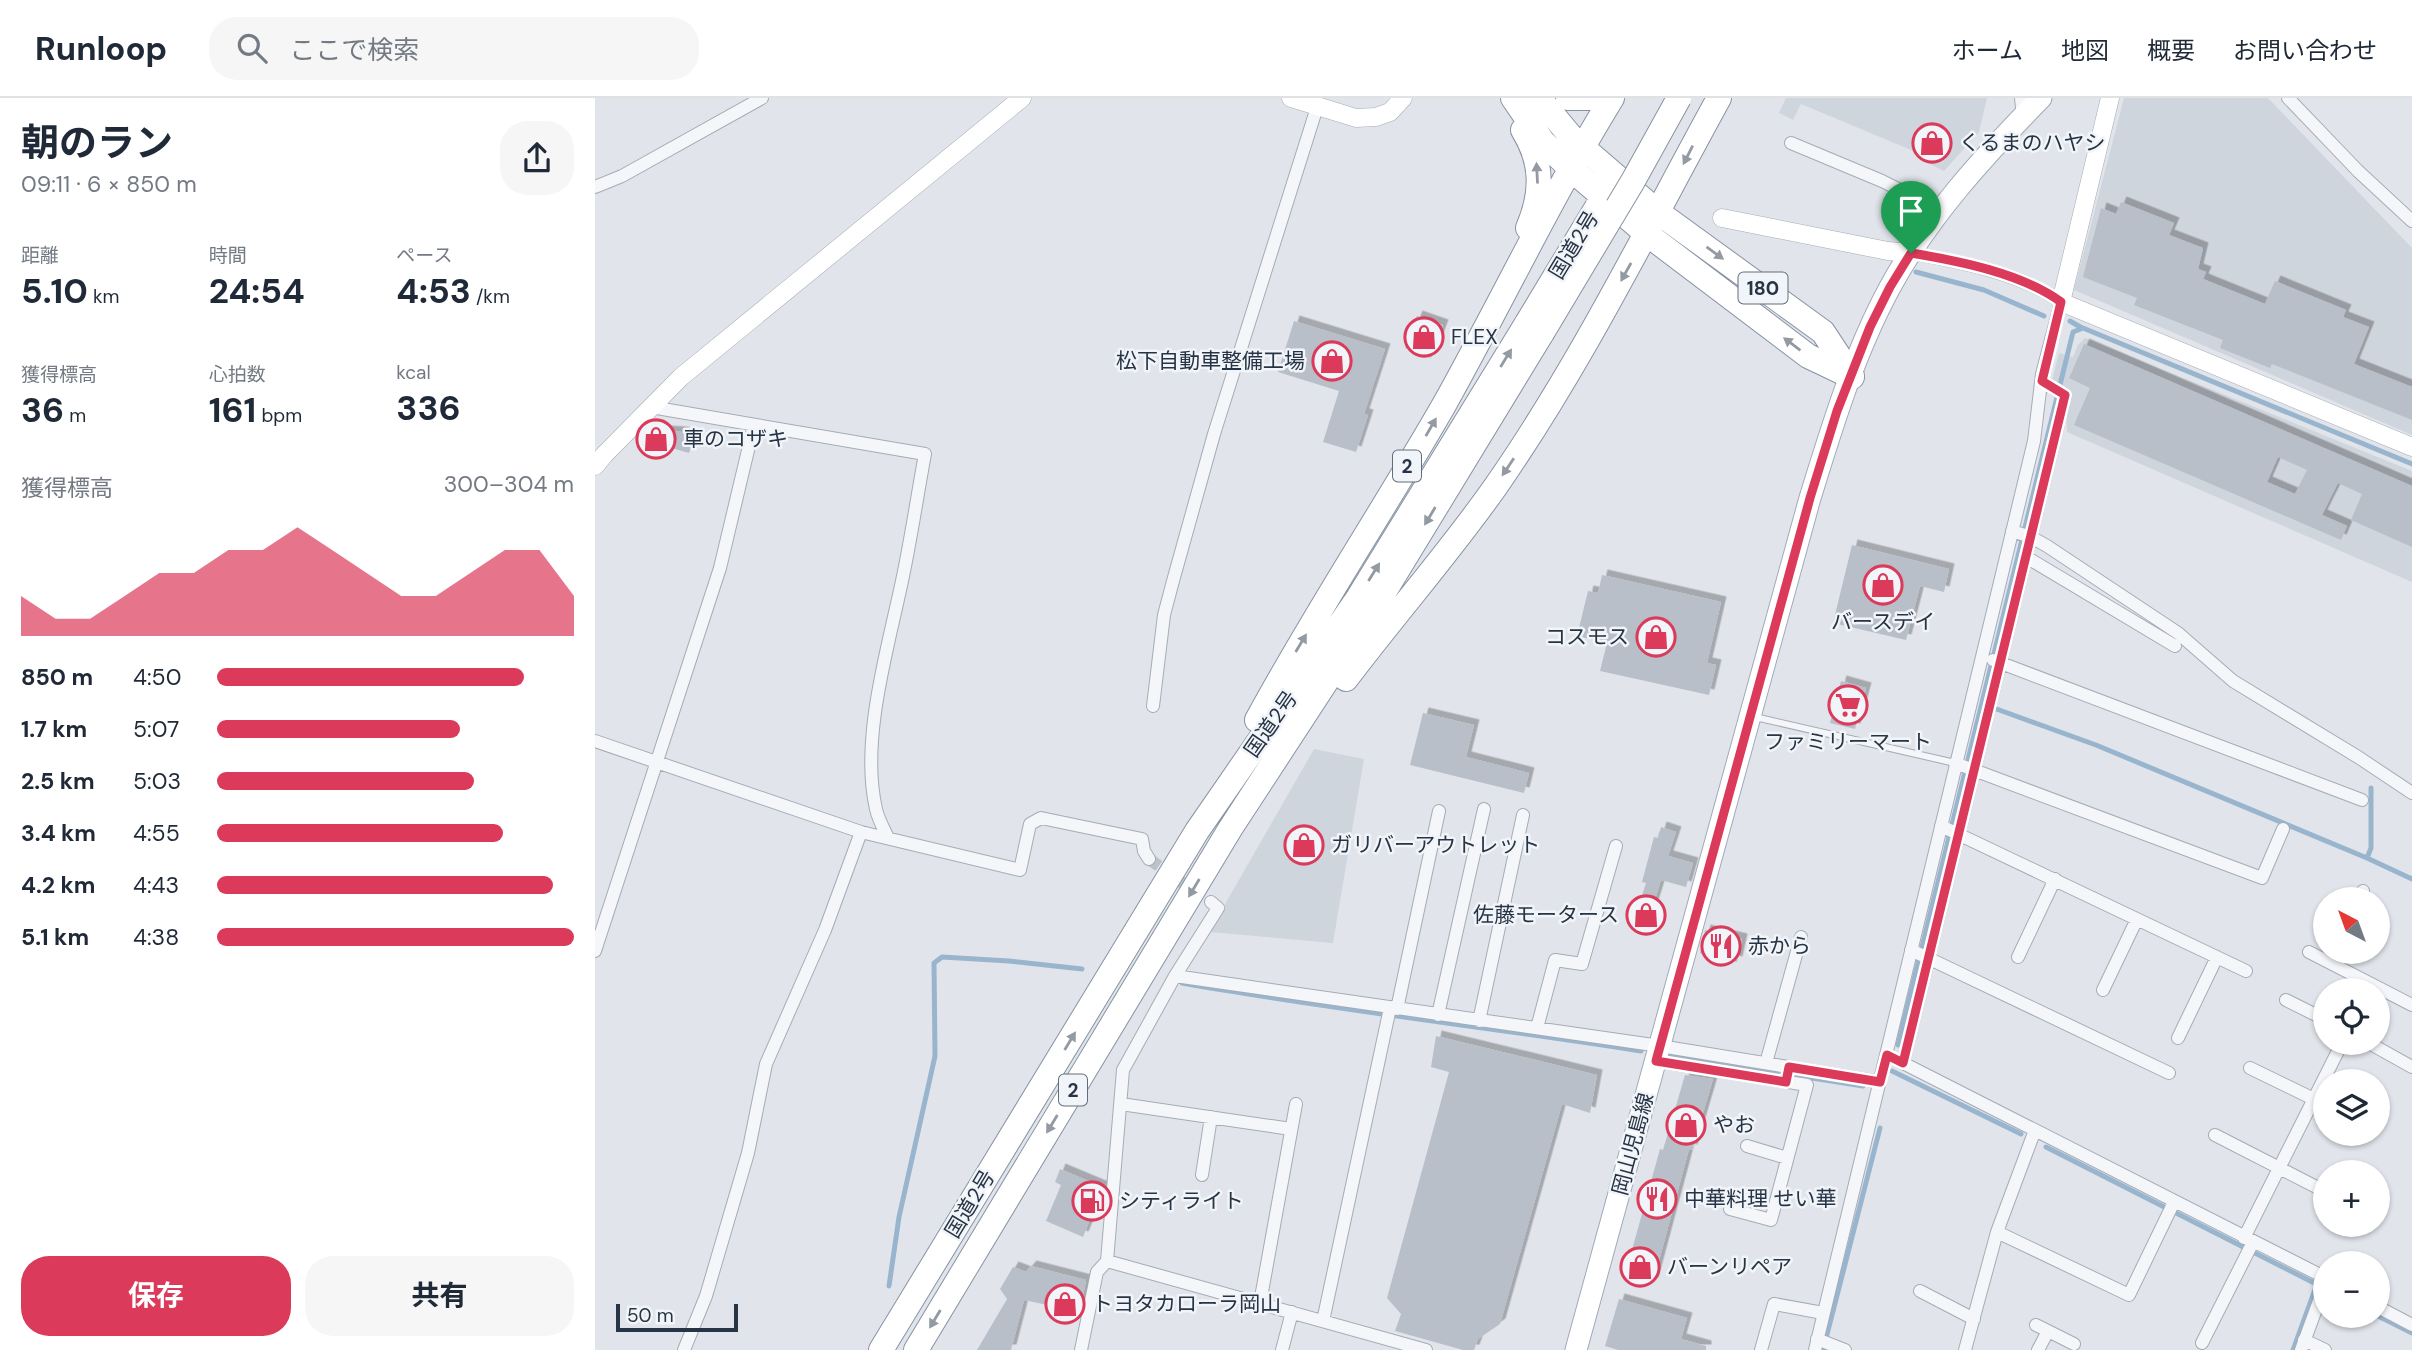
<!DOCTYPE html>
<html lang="ja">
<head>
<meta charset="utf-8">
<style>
  body { margin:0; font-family:"DM Sans","Noto Sans JP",sans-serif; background:#f6f6f7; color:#1f2937; height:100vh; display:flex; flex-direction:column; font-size:26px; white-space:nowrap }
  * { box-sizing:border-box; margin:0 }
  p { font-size:23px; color:#747a83 }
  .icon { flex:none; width:38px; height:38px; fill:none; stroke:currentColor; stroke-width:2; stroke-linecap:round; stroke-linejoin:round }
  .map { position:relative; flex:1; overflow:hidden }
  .panel { display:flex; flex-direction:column; background:#fff; width:595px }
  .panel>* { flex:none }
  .needle { width:46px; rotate:319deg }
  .buttons { position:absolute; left:1718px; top:789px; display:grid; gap:14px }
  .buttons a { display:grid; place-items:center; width:77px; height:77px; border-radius:50%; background:#fff; box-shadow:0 2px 5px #0004; font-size:35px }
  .scale { position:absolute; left:21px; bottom:18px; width:122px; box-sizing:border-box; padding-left:7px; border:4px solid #273445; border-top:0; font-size:19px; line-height:24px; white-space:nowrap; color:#273445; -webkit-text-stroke:5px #f1f4f8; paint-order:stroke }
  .pin { position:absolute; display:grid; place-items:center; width:60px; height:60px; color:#fff; margin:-72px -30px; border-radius:50% 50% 50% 0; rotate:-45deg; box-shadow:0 0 7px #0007 }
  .pin .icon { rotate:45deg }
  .round { display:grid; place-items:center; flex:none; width:74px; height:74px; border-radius:28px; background:#f6f6f7 }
  .headline { display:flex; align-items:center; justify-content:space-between; height:119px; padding:0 21px }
  h1 { font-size:38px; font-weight:700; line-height:52px }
  .figures { display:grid; grid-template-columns:repeat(3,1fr); gap:10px; height:119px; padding:7px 21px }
  .figures div { display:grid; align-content:center }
  .figures b { font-size:35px; font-weight:700 }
  .figures small { font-size:19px; font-weight:400 }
  .figures p { font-size:19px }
  .chart { height:196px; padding:14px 21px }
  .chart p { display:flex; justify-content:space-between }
  .chart svg { width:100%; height:126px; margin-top:7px; fill:#dc3a5b; opacity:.7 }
  .action { display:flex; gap:14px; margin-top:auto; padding:14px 21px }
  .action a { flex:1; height:80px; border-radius:28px; background:#dc3a5b; color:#fff; font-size:28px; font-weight:700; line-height:80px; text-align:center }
  .action a+a { background:#f6f6f7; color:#1f2937 }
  ul { padding:0 21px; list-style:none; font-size:23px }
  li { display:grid; grid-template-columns:112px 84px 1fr; align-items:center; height:52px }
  li i { height:18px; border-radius:9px; background:#dc3a5b }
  header { display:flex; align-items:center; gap:42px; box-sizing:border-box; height:98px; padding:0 35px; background:#fff; border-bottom:2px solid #e0e1e3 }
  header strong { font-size:33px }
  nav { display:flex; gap:38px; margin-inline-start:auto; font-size:24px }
  .search { width:490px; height:63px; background:#f6f6f7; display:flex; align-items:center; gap:18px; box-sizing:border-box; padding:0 24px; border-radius:28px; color:#747a83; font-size:26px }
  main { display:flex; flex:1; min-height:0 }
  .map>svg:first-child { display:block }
  .built { fill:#cfd5dd }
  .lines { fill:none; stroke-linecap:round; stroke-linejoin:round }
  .stream { stroke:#99b5ce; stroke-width:5 }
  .building { fill:#b8bfc9; fill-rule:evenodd; filter:url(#shadow) }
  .street-tunnel { stroke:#bcc2ca; stroke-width:12; stroke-dasharray:12 6; stroke-linecap:butt }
  .lane-casing { stroke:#a5acb6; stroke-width:8 }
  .street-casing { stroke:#a5acb6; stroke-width:14 }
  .secondary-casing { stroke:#a5acb6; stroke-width:19 }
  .primary-casing { stroke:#9faab8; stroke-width:23 }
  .highway-casing { stroke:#8793a3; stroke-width:26 }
  .lane { stroke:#f4f6f9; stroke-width:6 }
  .street { stroke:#f4f6f9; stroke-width:12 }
  .secondary { stroke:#fff; stroke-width:18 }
  .primary { stroke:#fff; stroke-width:21 }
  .highway { stroke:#fff; stroke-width:24 }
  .highway-bridge-casing { stroke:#8793a3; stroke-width:26; stroke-linecap:butt }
  .highway-bridge { stroke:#fff; stroke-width:24 }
  .oneway { fill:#939aa2 }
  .route-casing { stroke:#fff; stroke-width:14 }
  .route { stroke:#dc3a5b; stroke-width:9 }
  .labels { text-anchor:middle; stroke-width:5; stroke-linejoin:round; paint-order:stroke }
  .shield { fill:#f1f4f8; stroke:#646e7b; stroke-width:2 }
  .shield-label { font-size:19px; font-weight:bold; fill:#273445 }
  .poi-label { font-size:21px; fill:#273445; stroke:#f1f4f8; text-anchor:start }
  .street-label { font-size:21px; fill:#273445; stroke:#f1f4f8 }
</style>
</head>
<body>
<header>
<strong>Runloop</strong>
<div class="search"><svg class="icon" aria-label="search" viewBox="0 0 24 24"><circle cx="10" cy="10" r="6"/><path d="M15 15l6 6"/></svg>ここで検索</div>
<nav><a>ホーム</a><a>地図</a><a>概要</a><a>お問い合わせ</a></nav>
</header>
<main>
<section class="panel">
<div class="headline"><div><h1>朝のラン</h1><p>09:11 · 6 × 850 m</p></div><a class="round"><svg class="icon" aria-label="share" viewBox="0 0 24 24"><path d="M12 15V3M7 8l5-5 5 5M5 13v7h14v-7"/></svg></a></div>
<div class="figures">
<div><p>距離</p><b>5.10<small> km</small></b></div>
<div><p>時間</p><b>24:54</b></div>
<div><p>ペース</p><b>4:53<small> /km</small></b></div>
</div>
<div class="figures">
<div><p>獲得標高</p><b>36<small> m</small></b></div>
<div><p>心拍数</p><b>161<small> bpm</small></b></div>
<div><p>kcal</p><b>336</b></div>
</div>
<div class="chart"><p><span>獲得標高</span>300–304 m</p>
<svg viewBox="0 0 160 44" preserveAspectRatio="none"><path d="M0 44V30L10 38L20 38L30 30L40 22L50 22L60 14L70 14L80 6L90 14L100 22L110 30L120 30L130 22L140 14L150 14L160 30V44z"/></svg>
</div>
<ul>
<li><b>850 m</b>4:50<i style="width:86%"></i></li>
<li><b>1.7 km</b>5:07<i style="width:68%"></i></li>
<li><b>2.5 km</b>5:03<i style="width:72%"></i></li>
<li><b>3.4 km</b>4:55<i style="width:80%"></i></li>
<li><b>4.2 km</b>4:43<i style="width:94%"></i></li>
<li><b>5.1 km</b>4:38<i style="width:100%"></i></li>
</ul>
<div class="action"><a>保存</a><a>共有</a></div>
</section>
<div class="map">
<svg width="1817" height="1252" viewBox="0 0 1817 1252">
  <defs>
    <filter id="shadow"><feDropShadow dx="5.5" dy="-5.5" stdDeviation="0" flood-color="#0004"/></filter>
  </defs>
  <rect width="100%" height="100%" fill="#e1e5eb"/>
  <path class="built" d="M1191 0H1392L1384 34 1349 73 1327 62 1328 57 1206 6 1198 22 1184 15Z
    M1529 0H1673L1817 150V337L1479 192Z
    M1490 240 1817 373V484L1472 334 1471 311 1455 290 1464 255 1478 259 1483 247Z
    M719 651 769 661 738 845 614 834Z"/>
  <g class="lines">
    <path class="stream" d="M1321 174 1389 192 1449 218
      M1475 223 1487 230
      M1396 609 1501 647 1772 760 1817 781
      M1772 760 1776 750V690
      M587 885C740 912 893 929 1046 953
      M1303 947 1478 234 1488 230 1817 366
      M1076 958 1268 988
      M1297 973 1426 1036
      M1451 1049 1729 1190
      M294 1188 304 1119 340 958 339 865 347 859 414 863 487 871
      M1783 1218 1817 1235
      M1228 1252 1285 1030
      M1698 1252 1722 1186"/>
  </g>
  <path class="building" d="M1526 104 1579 125 1574 137 1608 150 1603 171 1611 174 1608 181 1670 206 1680 183 1751 212 1748 219 1774 229 1759 266 1817 289V322L1677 266 1675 270 1625 250 1628 242 1539 207 1542 200 1488 179 1506 110 1521 116Z
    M822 218 848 227 836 260 810 250Z
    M699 223 790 251 769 316 773 317 761 354 728 344 744 293 683 274Z
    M1489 246 1817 388V449L1756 422 1767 396 1743 385 1727 417 1752 428 1746 442 1479 327 1495 290 1474 280ZM1683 359 1712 372 1700 396 1672 384Z
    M52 332 87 334 100 339 94 355 80 351 50 348Z
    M1257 447 1354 471 1349 494 1325 488 1311 542 1238 525Z
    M1007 477 1126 504 1112 565 1121 567 1114 597 1005 573 1012 545 982 538 993 493 1003 495Z
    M1246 583 1271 590 1260 631 1235 625Z
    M828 615 879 627 871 659 934 675 929 695 815 667Z
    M1066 729 1081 734 1073 758 1098 765 1091 789 1066 782 1055 817 1042 813 1051 785 1047 784 1059 739 1063 740Z
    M1110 832 1147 841 1142 864 1105 855Z
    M841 938 1002 977 995 1015 967 1006 905 1226 883 1241 879 1252H868L800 1233 806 1216 792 1200 854 974 836 969Z
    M1090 977 1118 981 1097 1052 1094 1051 1058 1185 1030 1177 1065 1051 1068 1052Z
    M465 1071 508 1089 488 1139 451 1123 466 1087 460 1084Z
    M436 1168 491 1182 485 1214 429 1202 416 1252H382L412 1201 405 1191 418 1169 431 1174Z
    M1024 1201 1092 1220 1086 1241 1111 1248V1252H1023L1010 1248Z"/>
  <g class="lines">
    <path class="street-tunnel" d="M554 761 602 795"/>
    <g class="lane-casing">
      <path id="lane" d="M1160 619 1360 665"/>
    </g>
    <g class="street-casing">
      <path id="street" d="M1426 0 1428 19
        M1693 0 1763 73 1817 123
        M1196 45 1287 83 1347 113
        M0 89 27 78 167 0
        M56 309 330 356C322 399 316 441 307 483 293 550 265 642 281 711 283 721 289 731 293 740
        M1417 433 1436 439 1452 448 1583 535 1638 583 1763 659 1817 695
        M1431 459 1580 548
        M1398 562 1767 702
        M558 608 569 517 578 483 619 336 723 6
        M0 643 266 734 425 772 435 726 446 720 547 741 549 753 554 761
        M1360 665 1667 780 1688 731
        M1346 728 1651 873
        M1763 802 1768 793
        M1316 852 1574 975
        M0 853 125 470 159 327
        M1714 854 1817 907
        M1423 859 1460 781
        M580 878 1065 948 1285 984
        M1508 892 1542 821
        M1691 902 1731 922
        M802 911 844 713
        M843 917 889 711
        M884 923 928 717
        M942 930 960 862 987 866 1021 748
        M1583 940 1622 859
        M1774 945 1817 969
        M1302 962 1731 1180
        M1061 963 1212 987 1176 1122 1135 1111
        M1171 965 1206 839
        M1308 965 1470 297 1447 283
        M1655 970 1731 1007
        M526 1006 696 1031
        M1620 1037 1731 1094
        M1152 1048 1192 1060
        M607 1077 616 1019
        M1402 1134 1534 1197 1579 1104
        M1649 1140 1747 945
        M512 1163 831 1252
        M1325 1193 1379 1221
        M665 1205 701 1006
        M1783 1209 1817 1227
        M728 1223 795 910
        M1441 1227 1479 1246
        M1222 1241 1250 1252
        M1709 1242 1730 1252
        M1607 1245 1658 1144
        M89 1252 111 1198 153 1055 171 966 230 832 266 734
        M486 1252 502 1174 512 1163 528 972 580 878 623 810 616 804
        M687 1252 697 1214
        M1166 1252 1179 1206 1228 1215
        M1220 1252 1439 343 1447 276 1466 204C1428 176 1362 163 1316 155
        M1370 1252 1402 1134 1440 1032
        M1443 1252 1453 1233
        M1706 1252 1731 1184"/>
    </g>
    <g class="secondary-casing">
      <path id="secondary" d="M696 0 761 20 781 19 795 14 808 0
        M1515 0 1466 204 1817 349
        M1127 120 1293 153 1316 155
        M0 368 9 357 86 279 427 0"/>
    </g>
    <g class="primary-casing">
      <path id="primary" d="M981 1252 1215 400C1237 329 1259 256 1294 191 1332 120 1390 57 1446 0"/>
    </g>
    <g class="highway-casing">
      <path id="highway" d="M918 0 948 44 977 72 1052 136 1213 258 1257 279
        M944 0 978 41 1064 115 1228 234 1257 278
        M973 0H999
        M928 32C948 64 948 95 933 130
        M751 581C800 516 854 455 901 388 987 264 1052 131 1124 0
        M662 622C720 515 788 413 849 307 906 205 956 99 1017 0
        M286 1252 602 733 763 500 932 225
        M321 1252 635 731 780 509 947 235"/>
    </g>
    <use href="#lane" class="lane"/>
    <use href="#street" class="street"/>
    <use href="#secondary" class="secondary"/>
    <use href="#primary" class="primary"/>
    <use href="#highway" class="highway"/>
    <g class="highway-bridge-casing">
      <path id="highway-bridge" d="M932 225 1002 109
        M947 235 1038 83 1084 0"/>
    </g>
    <use href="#highway-bridge" class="highway-bridge"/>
  </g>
  <defs><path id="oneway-solid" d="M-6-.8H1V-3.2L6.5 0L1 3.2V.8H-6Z" transform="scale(1.75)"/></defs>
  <g class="oneway">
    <use href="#oneway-solid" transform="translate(1093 57) rotate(117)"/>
    <use href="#oneway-solid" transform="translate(942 75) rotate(-93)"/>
    <use href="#oneway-solid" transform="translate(1120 155) rotate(36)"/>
    <use href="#oneway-solid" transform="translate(1031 174) rotate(119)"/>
    <use href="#oneway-solid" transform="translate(1197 246) rotate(-143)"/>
    <use href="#oneway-solid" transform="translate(911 260) rotate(-58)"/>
    <use href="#oneway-solid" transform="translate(836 329) rotate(-60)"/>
    <use href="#oneway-solid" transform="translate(913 369) rotate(124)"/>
    <use href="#oneway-solid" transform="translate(835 418) rotate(121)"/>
    <use href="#oneway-solid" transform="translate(779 474) rotate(-58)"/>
    <use href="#oneway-solid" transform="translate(706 545) rotate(-59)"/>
    <use href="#oneway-solid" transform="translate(599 790) rotate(121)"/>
    <use href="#oneway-solid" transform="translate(475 943) rotate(-59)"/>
    <use href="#oneway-solid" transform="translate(457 1026) rotate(121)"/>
    <use href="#oneway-solid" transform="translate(340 1221) rotate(121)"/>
  </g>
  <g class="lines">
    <g class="route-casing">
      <path id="route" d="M1316 155C1364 163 1426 175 1466 204L1447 283 1470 297 1308 965 1292 957 1285 984 1194 969 1191 984 1061 963 1215 400 1242 313 1275 229 1295 189Z"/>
    </g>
    <use href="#route" class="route"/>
  </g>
  <defs>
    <g id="shop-ring" transform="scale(2.0125)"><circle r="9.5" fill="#f1f4f8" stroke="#dc3a5b" stroke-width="1.5"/><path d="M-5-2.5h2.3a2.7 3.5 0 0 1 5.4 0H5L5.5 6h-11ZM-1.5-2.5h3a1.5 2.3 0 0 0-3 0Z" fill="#dc3a5b"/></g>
    <g id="supermarket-ring" transform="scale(2.0125)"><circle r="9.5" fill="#f1f4f8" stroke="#dc3a5b" stroke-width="1.5"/><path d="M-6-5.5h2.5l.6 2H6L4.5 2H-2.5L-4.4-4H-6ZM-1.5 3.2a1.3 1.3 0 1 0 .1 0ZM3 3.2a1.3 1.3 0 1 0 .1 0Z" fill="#dc3a5b"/></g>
    <g id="restaurant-ring" transform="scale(2.0125)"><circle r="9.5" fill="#f1f4f8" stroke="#dc3a5b" stroke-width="1.5"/><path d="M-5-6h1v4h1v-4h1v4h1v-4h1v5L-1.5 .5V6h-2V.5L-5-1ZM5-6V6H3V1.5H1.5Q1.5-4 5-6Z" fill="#dc3a5b"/></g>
    <g id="fuel-ring" transform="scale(2.0125)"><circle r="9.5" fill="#f1f4f8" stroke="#dc3a5b" stroke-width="1.5"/><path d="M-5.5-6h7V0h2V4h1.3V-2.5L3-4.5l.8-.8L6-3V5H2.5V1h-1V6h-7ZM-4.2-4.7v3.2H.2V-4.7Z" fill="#dc3a5b"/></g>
  </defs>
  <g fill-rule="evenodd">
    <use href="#shop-ring" x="1337" y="45"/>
    <use href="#shop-ring" x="829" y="239"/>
    <use href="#shop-ring" x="737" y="263"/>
    <use href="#shop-ring" x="61" y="341"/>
    <use href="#shop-ring" x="1288" y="487"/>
    <use href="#shop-ring" x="1061" y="539"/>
    <use href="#supermarket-ring" x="1253" y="607"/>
    <use href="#shop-ring" x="709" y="747"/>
    <use href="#shop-ring" x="1051" y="817"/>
    <use href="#restaurant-ring" x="1126" y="848"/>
    <use href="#shop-ring" x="1091" y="1027"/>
    <use href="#restaurant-ring" x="1062" y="1101"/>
    <use href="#fuel-ring" x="497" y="1103"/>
    <use href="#shop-ring" x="1045" y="1169"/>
    <use href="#shop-ring" x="470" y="1206"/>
  </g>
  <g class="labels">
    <g class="shield">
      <rect x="1143.5" y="174.5" width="49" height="31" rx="5"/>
      <rect x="798" y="352.5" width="28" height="31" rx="5"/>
      <rect x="464" y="976.5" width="28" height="31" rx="5"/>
    </g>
    <g class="shield-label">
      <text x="1168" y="197">180</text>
      <text x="812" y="375">2</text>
      <text x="478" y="999">2</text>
    </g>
    <g class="poi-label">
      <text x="1364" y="52">くるまのハヤシ</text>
      <text x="856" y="246">FLEX</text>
      <text x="710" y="270" text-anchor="end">松下自動車整備工場</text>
      <text x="88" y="348">車のコザキ</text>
      <text x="1288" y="531" text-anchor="middle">バースデイ</text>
      <text x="1034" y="546" text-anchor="end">コスモス</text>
      <text x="1253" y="651" text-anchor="middle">ファミリーマート</text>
      <text x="736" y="754">ガリバーアウトレット</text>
      <text x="1024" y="824" text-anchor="end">佐藤モータース</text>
      <text x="1153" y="855">赤から</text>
      <text x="1118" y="1034">やお</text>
      <text x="1089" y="1108">中華料理 せい華</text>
      <text x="524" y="1110">シティライト</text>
      <text x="1072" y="1176">バーンリペア</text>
      <text x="497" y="1213">トヨタカローラ岡山</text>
    </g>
    <g class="street-label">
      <text transform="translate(979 147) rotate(-59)" y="7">国道2号</text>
      <text transform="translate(676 626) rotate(-55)" y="7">国道2号</text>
      <text transform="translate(1038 1046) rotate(-75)" y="7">岡山児島線</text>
      <text transform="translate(375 1106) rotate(-59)" y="7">国道2号</text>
    </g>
  </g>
</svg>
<div class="buttons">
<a><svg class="needle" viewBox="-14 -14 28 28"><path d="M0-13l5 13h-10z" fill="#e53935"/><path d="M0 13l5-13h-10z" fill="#747a83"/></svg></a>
<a><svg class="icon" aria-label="locate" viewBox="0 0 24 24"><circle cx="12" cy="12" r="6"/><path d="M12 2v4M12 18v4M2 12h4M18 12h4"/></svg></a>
<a><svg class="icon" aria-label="layers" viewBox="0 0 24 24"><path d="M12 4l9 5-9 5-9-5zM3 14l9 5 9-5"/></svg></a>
<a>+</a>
<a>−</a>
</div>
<div class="scale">50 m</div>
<div class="pin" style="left:1316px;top:155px;background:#1e9e55"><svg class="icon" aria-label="arrive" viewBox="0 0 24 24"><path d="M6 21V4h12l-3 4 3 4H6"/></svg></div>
</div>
</main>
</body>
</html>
